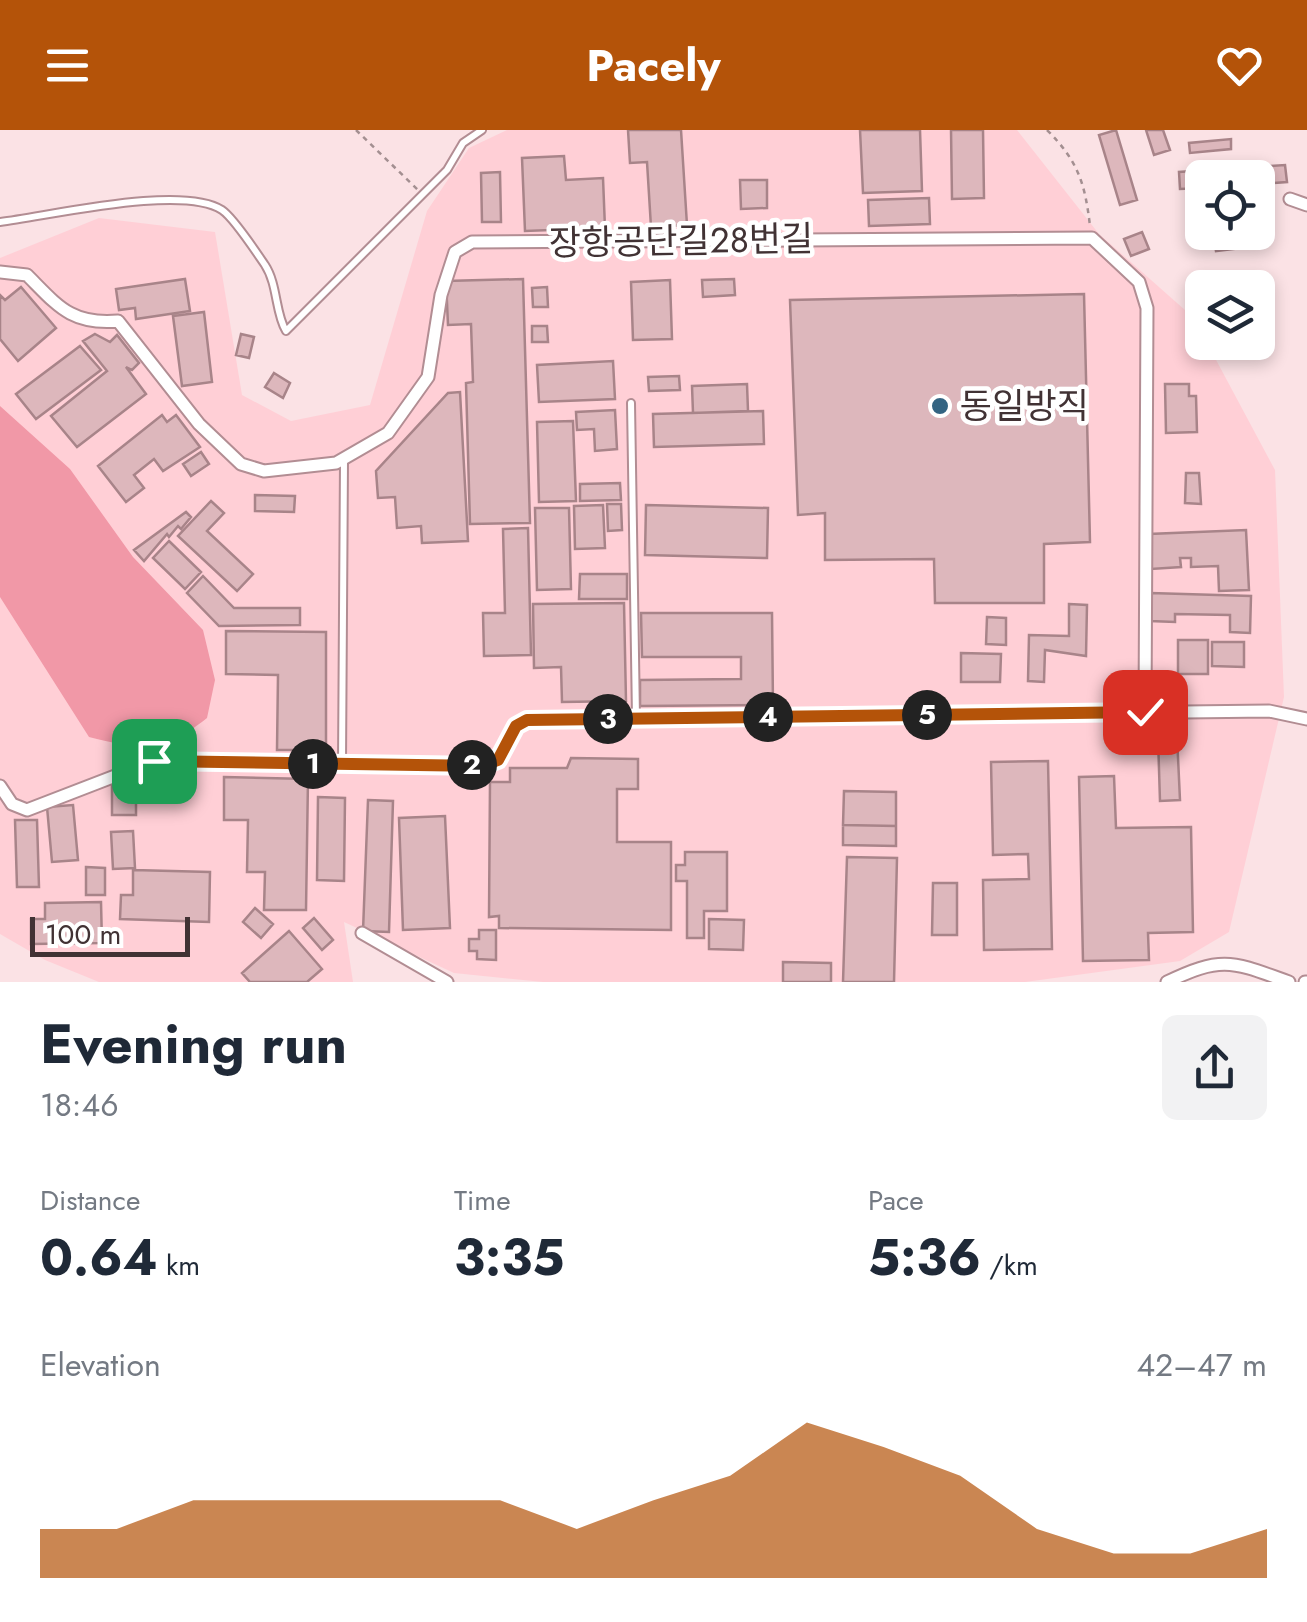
<!DOCTYPE html>
<html lang="en">
<head>
<meta charset="utf-8">
<style>
  body { margin:0; font-family:Jost,"Noto Sans KR",sans-serif; background:#f2f2f3; color:#1f2937; height:100vh; display:flex; flex-direction:column; font-size:38px; white-space:nowrap }
  * { box-sizing:border-box; margin:0 }
  p { font-size:32px; color:#747a83 }
  .icon { flex:none; width:55px; height:55px; fill:none; stroke:currentColor; stroke-width:2; stroke-linecap:round; stroke-linejoin:round }
  .map { position:relative; height:852px; overflow:hidden }
  .drawer { display:flex; flex-direction:column; background:#fff; flex:1 }
  .drawer>* { flex:none }
  .buttons { position:absolute; left:1185px; top:30px; display:grid; gap:20px }
  .buttons a { display:grid; place-items:center; width:90px; height:90px; border-radius:15px; background:#fff; box-shadow:0 5px 15px #0003; font-size:50px }
  .scale { position:absolute; left:30px; bottom:25px; width:160px; box-sizing:border-box; padding-left:10px; border:5px solid #413234; border-top:0; font-size:28px; line-height:35px; white-space:nowrap; color:#413234; -webkit-text-stroke:8px #fff; paint-order:stroke }
  .pin { position:absolute; display:grid; place-items:center; width:85px; height:85px; color:#fff; margin:-42px; border-radius:20px; box-shadow:0 5px 15px #0006 }
  .km { position:absolute; width:50px; height:50px; margin:-25px; border-radius:50%; background:#222; color:#fff; font-size:28px; line-height:50px; text-align:center }
  .round { display:grid; place-items:center; flex:none; width:105px; height:105px; border-radius:15px; background:#f2f2f3 }
  .summary { display:flex; align-items:center; justify-content:space-between; height:170px; padding:0 40px }
  h1 { font-size:55px; font-weight:700; line-height:75px }
  .stats { display:grid; grid-template-columns:repeat(3,1fr); gap:15px; height:170px; padding:10px 40px }
  .stats div { display:grid; align-content:center }
  .stats b { font-size:50px; font-weight:700 }
  .stats small { font-size:28px; font-weight:400 }
  .stats p { font-size:28px }
  .chart { height:280px; padding:20px 40px }
  .chart p { display:flex; justify-content:space-between }
  .chart svg { width:100%; height:180px; margin-top:10px; fill:#b45309; opacity:.7 }
  header { display:flex; justify-content:space-between; align-items:center; height:130px; padding:0 40px; background:#b45309; color:#fff; font-size:45px; font-weight:700 }
  .map>svg:first-child { display:block }
  .built { fill:#ffcfd6 }
  .forest { fill:#f198a7 }
  .building { fill:#ddb7bc; stroke:#a88489; stroke-width:2.5 }
  .lines { fill:none; stroke-linecap:round; stroke-linejoin:round }
  .lane-casing { stroke:#b28d93; stroke-width:10 }
  .street-casing { stroke:#b28d93; stroke-width:15 }
  .path { stroke:#a38f91; stroke-width:2.5; stroke-dasharray:5 5; stroke-linecap:butt }
  .lane { stroke:#fff; stroke-width:6 }
  .street { stroke:#fff; stroke-width:11 }
  .route-casing { stroke:#fff; stroke-width:20 }
  .route { stroke:#b45309; stroke-width:12 }
  .poi-dot { fill:#336482; stroke:#fff; stroke-width:4 }
  .labels { text-anchor:middle; stroke-width:9; stroke-linejoin:round; paint-order:stroke }
  .street-label { font-size:35px; fill:#413234; stroke:#fff }
  .poi-label { font-size:35px; fill:#413234; stroke:#fff; text-anchor:start }
</style>
</head>
<body>
<header><svg class="icon" aria-label="menu" viewBox="0 0 24 24"><path d="M4 6h16M4 12h16M4 18h16"/></svg>Pacely<svg class="icon" aria-label="heart" viewBox="0 0 24 24"><path d="M12 20l-8-8c-3-5 5-10 8-4 3-6 11-1 8 4z"/></svg></header>
<div class="map">
<svg width="1307" height="852" viewBox="0 0 1307 852">
  <rect width="100%" height="100%" fill="#fbe2e5"/>
  <path class="built" d="M507 0H1017L1099 104 1194 188 1202 212 1207 213 1275 340 1284 567 1229 802 1180 831 1025 852H543L454 843 344 792 353 852H99L45 830 0 804V128L99 88 215 102 242 265 291 291 370 275 427 81 469 18Z"/>
  <path class="forest" d="M0 276 70 339 133 427 203 500 215 550 207 588C163 623 142 620 89 607L0 467Z"/>
  <path class="building" d="M628 0H681L687 95 651 97 647 32 630 33Z
    M860 0H920L922 61 863 63Z
    M951 0H983L984 68 952 69Z
    M1116 0 1137 70 1120 75 1099 5Z
    M1146 0H1163L1170 20 1154 25Z
    M1231 9V19L1190 23 1189 13Z
    M564 26 566 50 603 48 605 98 525 101 522 28Z
    M1285 35 1287 52 1258 54V48H1202V58L1180 59 1179 42Z
    M500 42 501 92H482L481 43Z
    M740 50H767V78L741 79Z
    M929 68 930 94 869 96 868 70Z
    M1142 102 1149 119 1131 126 1124 109Z
    M1213 102H1240L1242 118 1216 121Z
    M185 149 190 181 136 189 135 178 119 180 116 159Z
    M523 149 530 393 470 394 466 253 473 252 471 194 448 195 446 151Z
    M734 149 735 165 703 167 702 150Z
    M670 150 672 209 633 210 631 152Z
    M21 157 56 198 18 231 0 209V165L5 170Z
    M547 157 548 177H533L532 158Z
    M1084 164 1090 412 1044 414V473H935L934 429 825 430V383L798 385 790 170Z
    M204 182 212 252 182 256 173 186Z
    M532 196H547L548 212H532Z
    M95 204 110 212 117 205 139 233 132 240 126 237 146 264 77 317 51 286 107 241 83 211Z
    M241 204 254 207 249 228 236 225Z
    M80 216 101 240 36 289 16 264Z
    M613 231 615 269 539 272 537 235Z
    M274 243 290 253 283 268 265 257Z
    M679 246 680 260 649 261 648 247Z
    M747 254 748 281 693 283 692 256Z
    M1165 254H1189V266H1196L1197 302 1166 303Z
    M460 262 468 411 422 413 421 396 397 398 395 367 378 368 376 341 448 263Z
    M615 280 617 319 595 321 594 299 577 300 576 282Z
    M763 281 764 314 654 317 653 284Z
    M162 285 167 292 176 285 200 317 163 341 154 329 134 345 144 358 126 372 98 336Z
    M573 291 576 371 539 372 537 292Z
    M201 322 209 334 191 346 183 334Z
    M1186 343H1199L1201 374 1185 373Z
    M620 353 621 370 580 371V354Z
    M255 365 295 366 294 382 255 381Z
    M211 371 224 383 207 401 253 444 237 461 178 406Z
    M607 374H621L622 400 608 401Z
    M603 375 605 418 575 419 574 376Z
    M646 375 768 378 767 428 645 425Z
    M535 378H569L571 459 537 460Z
    M186 382 191 387 181 399 178 396 169 407 167 404 144 431 134 420Z
    M528 398 531 525 484 526 483 483H505L503 399Z
    M1246 400 1249 460 1219 461 1218 436 1191 437V428H1180L1181 437 1151 439 1149 404Z
    M169 411 201 442 185 459 153 428Z
    M580 444H627V469H579Z
    M203 446 234 478H300V495L219 496 187 463Z
    M1150 463 1251 466 1250 503 1230 502V485L1175 484V492L1150 491Z
    M624 473 626 571 562 572 561 537 534 538 533 474Z
    M1069 474 1087 475 1086 526 1045 520 1044 552 1028 551 1029 505 1069 506Z
    M641 483H772L773 575 640 576V550L741 549V527H642Z
    M987 487 1006 488V515L986 514Z
    M226 501 326 502V620H277L278 545 226 544Z
    M1178 510H1208V544H1178Z
    M1212 512H1244V537L1212 536Z
    M961 523 1001 524 1000 552H961Z
    M1177 606 1180 670 1160 671 1158 607Z
    M571 628 638 629V659H617V712H671V800L499 798V786L489 787 490 652H510V638H567Z
    M1048 631 1052 819 984 820 983 750 1029 749 1028 724 993 725 991 632Z
    M1114 646 1116 698 1191 697 1193 802 1148 803 1149 830 1083 831 1079 647Z
    M224 647 308 649 306 780H264L265 742H247L248 690H224Z
    M112 653H136V685H112Z
    M844 661 896 662V696L843 695Z
    M318 667 345 668 344 751 317 750Z
    M368 670 393 671 389 802 363 801Z
    M73 675 78 730 52 732 47 677Z
    M445 686 450 798 403 800 399 688Z
    M15 690H37L39 757H17Z
    M843 695 896 696V716L843 715Z
    M133 701 135 738 113 739 111 702Z
    M685 722H727V781H704V808H687V751H676V735H685Z
    M847 727 897 728 894 852H843Z
    M86 737 105 738V765H86Z
    M133 740 210 742 209 792 120 789 121 765H133Z
    M933 753H957V805H932Z
    M101 772 102 813 31 814V789H45V773Z
    M255 778 273 794 261 808 243 792Z
    M314 788 333 810 322 820 303 798Z
    M709 789 744 790 743 820 709 819Z
    M479 800H496V830L477 829V821H469V809H479Z
    M289 801 322 839 307 852H250L242 843Z
    M783 832 831 833V852H783Z"/>
  <g class="lines">
    <g class="lane-casing">
      <path id="lane" d="M0 92C50 86 182 54 222 80 234 88 256 122 265 135 278 155 275 183 286 201L447 40 463 13 482 0
        M631 273 636 587
        M342 633 344 331"/>
    </g>
    <g class="street-casing">
      <path id="street" d="M1290 69 1307 75
        M0 142 27 145C58 176 71 195 118 191L199 294 241 334 264 341 336 333 388 303 428 247 441 165 455 122 472 112 1092 108 1139 152 1147 178 1145 582
        M0 656 12 674 27 680 154 631 482 635 498 630 516 596 527 590 1269 581 1307 589
        M362 803 447 852
        M1167 852C1223 825 1233 832 1289 852
        M1305 852H1307"/>
    </g>
    <path class="path" d="M356 0 418 60
      M1047 0C1078 31 1085 53 1090 96"/>
    <use href="#lane" class="lane"/>
    <use href="#street" class="street"/>
  </g>
  <g class="lines">
    <g class="route-casing">
      <path id="route" d="M154 631 482 636 498 630 516 596 527 590 1145 582"/>
    </g>
    <use href="#route" class="route"/>
  </g>
  <circle class="poi-dot" cx="940" cy="276" r="10"/>
  <g class="labels">
    <g class="street-label">
      <text transform="translate(681 111) rotate(-1)" y="12">장항공단길28번길</text>
    </g>
    <g class="poi-label">
      <text x="960" y="288">동일방직</text>
    </g>
  </g>
</svg>
<div class="buttons">
<a><svg class="icon" aria-label="locate" viewBox="0 0 24 24"><circle cx="12" cy="12" r="6"/><path d="M12 2v4M12 18v4M2 12h4M18 12h4"/></svg></a>
<a><svg class="icon" aria-label="layers" viewBox="0 0 24 24"><path d="M12 4l9 5-9 5-9-5zM3 14l9 5 9-5"/></svg></a>
</div>
<div class="scale">100 m</div>
<div class="pin" style="left:154px;top:631px;background:#1e9e55"><svg class="icon" aria-label="arrive" viewBox="0 0 24 24"><path d="M6 21V4h12l-3 4 3 4H6"/></svg></div>
<div class="pin" style="left:1145px;top:582px;background:#d93025"><svg class="icon" aria-label="check" viewBox="0 0 24 24"><path d="M5 12l5 5 9-10"/></svg></div>
<b class="km" style="left:313px;top:634px">1</b>
<b class="km" style="left:472px;top:635px">2</b>
<b class="km" style="left:608px;top:589px">3</b>
<b class="km" style="left:768px;top:587px">4</b>
<b class="km" style="left:927px;top:585px">5</b>
</div>
<section class="drawer">
<div class="summary"><div><h1>Evening run</h1><p>18:46</p></div><a class="round"><svg class="icon" aria-label="share" viewBox="0 0 24 24"><path d="M12 15V3M7 8l5-5 5 5M5 13v7h14v-7"/></svg></a></div>
<div class="stats">
<div><p>Distance</p><b>0.64<small> km</small></b></div>
<div><p>Time</p><b>3:35</b></div>
<div><p>Pace</p><b>5:36<small> /km</small></b></div>
</div>
<div class="chart"><p><span>Elevation</span>42–47 m</p>
<svg viewBox="0 0 160 44" preserveAspectRatio="none"><path d="M0 44V32L10 32L20 25L30 25L40 25L50 25L60 25L70 32L80 25L90 19L100 6L110 12L120 19L130 32L140 38L150 38L160 32V44z"/></svg>
</div>
</section>
</body>
</html>
